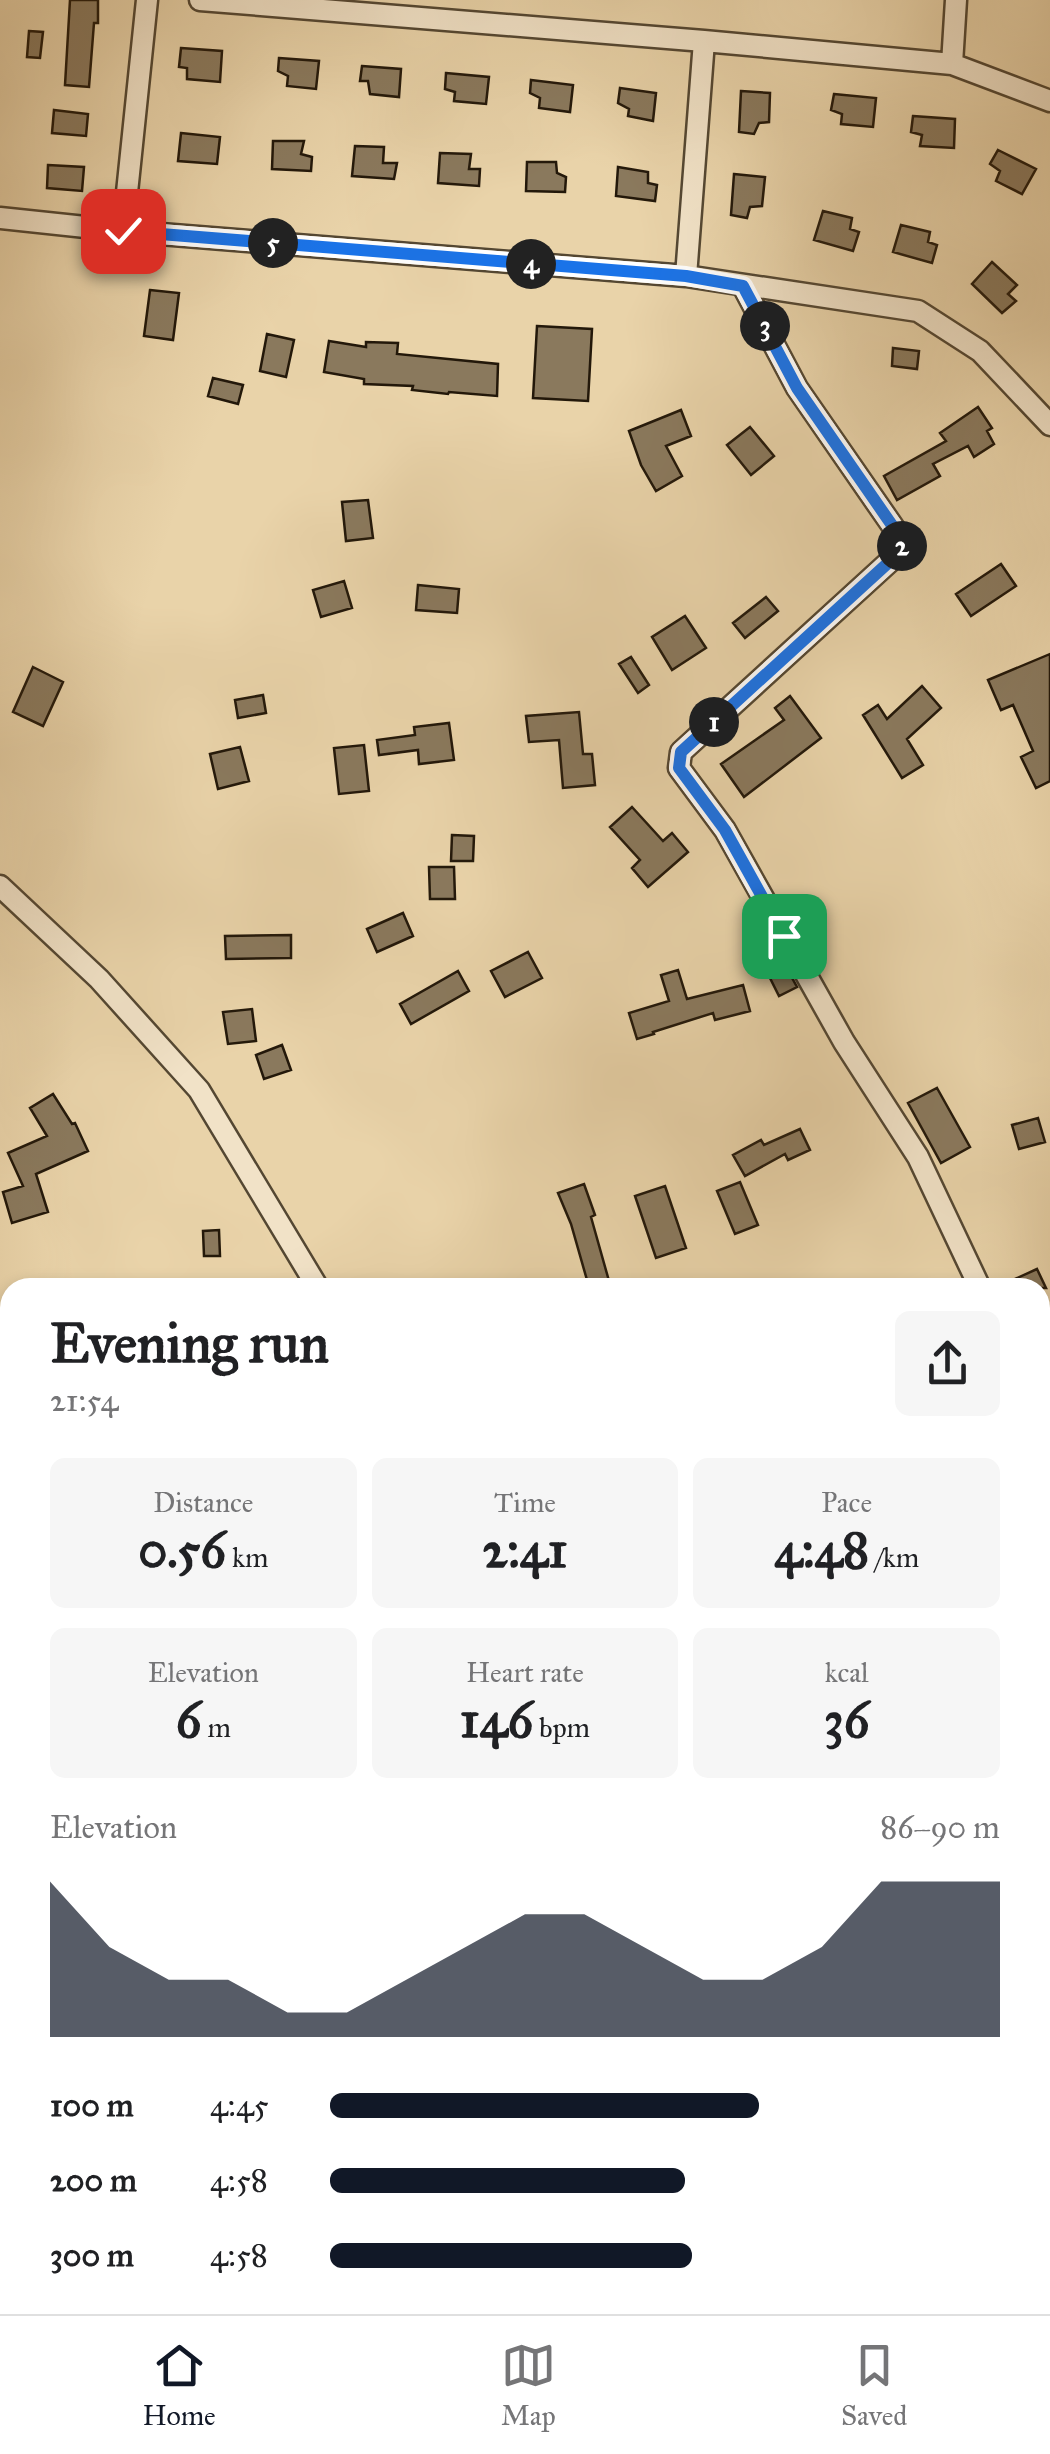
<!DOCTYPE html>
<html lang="en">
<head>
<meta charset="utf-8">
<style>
  body { margin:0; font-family:"IM FELL Great Primer",serif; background:#f6f6f6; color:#202124; height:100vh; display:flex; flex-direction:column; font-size:38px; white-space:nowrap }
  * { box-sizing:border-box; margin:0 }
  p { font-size:32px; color:#757577 }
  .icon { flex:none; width:55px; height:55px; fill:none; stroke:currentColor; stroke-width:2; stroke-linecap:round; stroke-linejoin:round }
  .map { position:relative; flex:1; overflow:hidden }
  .details { position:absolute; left:0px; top:1278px; width:1050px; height:1038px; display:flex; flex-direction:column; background:#fff; border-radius:30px 30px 0 0; box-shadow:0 5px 15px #0003 }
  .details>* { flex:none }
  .pin { position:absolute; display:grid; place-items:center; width:85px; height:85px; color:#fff; margin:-42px; border-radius:20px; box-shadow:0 5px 15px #0006 }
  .km { position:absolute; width:50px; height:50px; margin:-25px; border-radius:50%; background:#222; color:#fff; font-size:28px; line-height:50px; text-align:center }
  .round { display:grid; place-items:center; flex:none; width:105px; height:105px; border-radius:15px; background:#f6f6f6 }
  .head { display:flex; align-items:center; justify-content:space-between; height:170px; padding:0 50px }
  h1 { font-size:55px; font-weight:700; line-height:75px }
  .metrics { display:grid; grid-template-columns:repeat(3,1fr); gap:15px; height:170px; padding:10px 50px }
  .metrics div { display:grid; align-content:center; border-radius:15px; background:#f6f6f6; text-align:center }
  .metrics b { font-size:50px; font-weight:700 }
  .metrics small { font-size:28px; font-weight:400 }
  .metrics p { font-size:28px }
  .chart { height:280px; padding:20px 50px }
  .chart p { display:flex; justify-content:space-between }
  .chart svg { width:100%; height:180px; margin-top:10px; fill:#111827; opacity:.7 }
  ul { padding:0 50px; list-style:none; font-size:32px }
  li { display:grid; grid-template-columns:160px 120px 1fr; align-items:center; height:75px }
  li i { height:25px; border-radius:12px; background:#111827 }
  .menu { display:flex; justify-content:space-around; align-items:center; height:140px; border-top:2px solid #e0e0e0; background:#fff; font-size:28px; color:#757577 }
  .menu a { display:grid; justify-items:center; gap:5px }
  .menu .active { color:#111827 }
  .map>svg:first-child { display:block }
  .building { fill:#8a795d; stroke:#23180a; stroke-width:2.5 }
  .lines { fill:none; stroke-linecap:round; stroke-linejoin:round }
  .minor-casing { stroke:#544732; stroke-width:25 }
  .minor { stroke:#f1e2c7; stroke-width:20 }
  .route-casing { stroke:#fff; stroke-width:20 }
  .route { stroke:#1a73e8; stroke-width:12 }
</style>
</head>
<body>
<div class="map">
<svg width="1050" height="2314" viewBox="0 0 1050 2314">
  <rect width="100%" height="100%" fill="#e9d3a9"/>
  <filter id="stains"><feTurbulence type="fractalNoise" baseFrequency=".002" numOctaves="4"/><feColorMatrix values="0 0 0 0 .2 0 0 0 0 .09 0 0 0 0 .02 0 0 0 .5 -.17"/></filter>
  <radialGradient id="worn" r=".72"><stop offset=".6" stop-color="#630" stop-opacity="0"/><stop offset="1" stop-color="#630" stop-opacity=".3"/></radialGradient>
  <path class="building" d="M70 0H98V23H94L89 87 65 85Z
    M29 31 43 32 40 58 27 57Z
    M181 48 222 51 220 82 187 79V68L179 67Z
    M279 58 319 61 316 89 287 86 288 76 278 71Z
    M362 66 401 69 399 97 370 94 368 81H360Z
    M446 73 489 77 486 104 454 101 455 92 445 89Z
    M531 80 573 85 570 112 539 108 540 98 530 93Z
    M620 88 656 93 653 121 628 116 629 109 618 103Z
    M741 91 770 93 769 122 759 123 754 134 739 132Z
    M834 94 876 98 873 127 841 124 842 114 831 110Z
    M54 110 88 114 86 136 52 133Z
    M913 116 955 119 954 148 920 146 922 135 911 132Z
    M181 133 220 137 217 164 178 161Z
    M273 141H304L301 154 312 157 311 171 272 169Z
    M355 146 384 147 383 163H397L394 179 352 176Z
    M998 150 1036 169 1022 194 996 181 1000 171 990 164Z
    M440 153 471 154 469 169H480L479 186 438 183Z
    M527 162H556L557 173 566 177 565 192 526 191Z
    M48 165 84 167 82 191 47 188Z
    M618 167 648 172V183L657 185 655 201 616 196Z
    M734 174 765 177 762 206 750 207 747 218 731 215Z
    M823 211 852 218 850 229 859 232 853 251 814 240Z
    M901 225 930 232 928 242 937 245 932 263 893 252Z
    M992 262 1017 285 1008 294 1016 301 1002 313 972 284Z
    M150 290 179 293 173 340 144 336Z
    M537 326 592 329 588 401 533 398Z
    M267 334 294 340 286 377 260 371Z
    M329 341 366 347V342L398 343 397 354 498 364 497 396 449 392 448 394 412 390 413 386 364 384V379L324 372Z
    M893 348 919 351 917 369 892 366Z
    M213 378 243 385 238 404 208 396Z
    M978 407 992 428 987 431 994 444 974 457 968 446 933 464 940 476 897 500 884 476 946 441 940 433Z
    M681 410 691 436 666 446 682 476 656 491 641 465 629 431Z
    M750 427 774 456 751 475 727 445Z
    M368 500 373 538 346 541 342 502Z
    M1001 564 1016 586 971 616 956 594Z
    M344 581 352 608 321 617 313 590Z
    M418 585 459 589 457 613 416 610Z
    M766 597 778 611 745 638 733 623Z
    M685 616 706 648 672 670 652 637Z
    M1050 654V781L1036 788 1021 757 1033 751 1013 705 1001 710 988 680Z
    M631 657 649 685 638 693 619 664Z
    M33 667 63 682 43 726 13 712Z
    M922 686 941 708 907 739 923 765 902 778 863 715 878 705 887 719Z
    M263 695 266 713 238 718 235 700Z
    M790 696 821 738 744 797 721 764 784 720 775 708Z
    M579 712 583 754H592L595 785 563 788 559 740 529 742 526 716Z
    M449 723 454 760 419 764 418 750 379 755 377 740 415 735 414 727Z
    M364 745 369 791 339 794 334 748Z
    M240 747 249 781 218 789 210 754Z
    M632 807 663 841 672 833 688 852 648 887 632 868 640 860 610 827Z
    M452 835 474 836 473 861H451Z
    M429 867H454L455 899H430Z
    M403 913 413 936 377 952 367 929Z
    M291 935V958L226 959 225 936Z
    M528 952 542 978 505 997 491 971Z
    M786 967 797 987 779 996 769 976Z
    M678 970 687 999 743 985 750 1011 715 1020 713 1013 653 1032 654 1034 637 1039 629 1013 669 1001 661 975Z
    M458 971 469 991 411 1024 400 1004Z
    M252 1009 256 1041 228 1044 223 1012Z
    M282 1045 291 1070 264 1079 256 1055Z
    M937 1088 970 1147 941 1163 908 1103Z
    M53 1094 72 1124 75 1123 88 1151 36 1174 48 1212 12 1223 3 1192 23 1186 8 1153 47 1136 30 1108Z
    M1038 1118 1045 1142 1019 1149 1012 1125Z
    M800 1129 810 1150 788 1160 785 1154 745 1176 733 1155 761 1140 764 1145Z
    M740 1182 758 1225 735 1234 717 1191Z
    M584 1184 595 1215 591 1217 609 1281 589 1287 571 1224 558 1193Z
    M665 1186 686 1248 656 1258 635 1196Z
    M219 1230 220 1256H204L203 1231Z
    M1037 1269 1046 1288H995Z"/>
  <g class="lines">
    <g class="minor-casing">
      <path id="minor" d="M200 0 704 41 952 64 1050 101
        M952 64 956 0
        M0 218 123 231 686 276 918 311 980 351 1050 425
        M123 231 147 0
        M686 276 704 41
        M743 286 797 388 896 531 902 547 900 552 681 752 679 768 725 830 844 1042 918 1157 980 1288
        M0 886 99 979 199 1090 318 1288
        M1040 1401 1050 1420
        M0 1789 10 1791"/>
    </g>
    <use href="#minor" class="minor"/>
  </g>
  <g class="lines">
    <g class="route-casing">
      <path id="route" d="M123 231 686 276 743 286 797 388 896 531 902 547 900 552 681 752 679 768 725 830 784 936"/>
    </g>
    <use href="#route" class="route"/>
  </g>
  <rect width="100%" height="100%" filter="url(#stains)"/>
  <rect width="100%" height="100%" fill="url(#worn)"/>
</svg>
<div class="pin" style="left:784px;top:936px;background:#1e9e55"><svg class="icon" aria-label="arrive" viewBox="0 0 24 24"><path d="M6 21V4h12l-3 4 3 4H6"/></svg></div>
<div class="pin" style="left:123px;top:231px;background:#d93025"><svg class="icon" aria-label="check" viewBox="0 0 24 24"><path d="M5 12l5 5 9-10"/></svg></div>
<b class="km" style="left:714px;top:722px">1</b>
<b class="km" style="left:902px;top:546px">2</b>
<b class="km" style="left:765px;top:326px">3</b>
<b class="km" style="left:531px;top:264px">4</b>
<b class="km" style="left:273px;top:243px">5</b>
<section class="details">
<div class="head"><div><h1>Evening run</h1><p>21:54</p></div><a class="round"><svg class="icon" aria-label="share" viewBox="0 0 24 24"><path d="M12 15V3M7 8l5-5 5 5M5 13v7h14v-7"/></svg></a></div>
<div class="metrics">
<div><p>Distance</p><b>0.56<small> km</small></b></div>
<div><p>Time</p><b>2:41</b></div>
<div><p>Pace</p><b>4:48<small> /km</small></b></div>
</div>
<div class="metrics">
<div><p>Elevation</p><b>6<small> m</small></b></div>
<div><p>Heart rate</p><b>146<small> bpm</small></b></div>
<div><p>kcal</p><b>36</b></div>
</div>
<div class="chart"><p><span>Elevation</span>86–90 m</p>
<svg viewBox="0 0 160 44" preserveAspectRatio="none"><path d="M0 44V6L10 22L20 30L30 30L40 38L50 38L60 30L70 22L80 14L90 14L100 22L110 30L120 30L130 22L140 6L150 6L160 6V44z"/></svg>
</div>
<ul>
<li><b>100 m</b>4:45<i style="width:64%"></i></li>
<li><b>200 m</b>4:58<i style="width:53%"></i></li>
<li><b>300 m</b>4:58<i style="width:54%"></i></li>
</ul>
</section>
</div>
<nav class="menu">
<a class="active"><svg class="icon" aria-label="home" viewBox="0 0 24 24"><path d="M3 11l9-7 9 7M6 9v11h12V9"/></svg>Home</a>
<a><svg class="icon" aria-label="map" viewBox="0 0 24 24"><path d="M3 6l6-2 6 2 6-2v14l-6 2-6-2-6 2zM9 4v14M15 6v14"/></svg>Map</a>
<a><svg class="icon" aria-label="saved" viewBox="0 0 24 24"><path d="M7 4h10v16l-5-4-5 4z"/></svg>Saved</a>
</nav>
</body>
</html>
